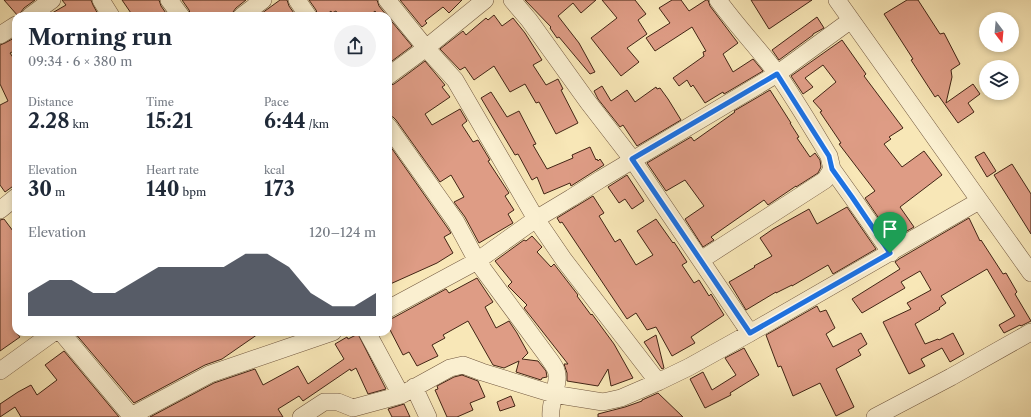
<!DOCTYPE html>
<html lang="en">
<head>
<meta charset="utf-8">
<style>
  body { margin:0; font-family:"Libre Caslon Text",serif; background:#f2f2f3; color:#1f2937; height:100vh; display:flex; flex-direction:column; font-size:15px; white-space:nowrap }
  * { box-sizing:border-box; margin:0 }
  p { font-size:13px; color:#747a83 }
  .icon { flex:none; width:22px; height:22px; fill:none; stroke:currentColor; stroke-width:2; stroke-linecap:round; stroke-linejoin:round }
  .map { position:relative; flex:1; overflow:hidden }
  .drawer { position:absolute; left:12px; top:12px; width:380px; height:324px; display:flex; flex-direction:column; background:#fff; border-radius:12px; box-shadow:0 2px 6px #0003 }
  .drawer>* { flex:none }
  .needle { width:26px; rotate:164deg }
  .tools { position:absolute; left:979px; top:12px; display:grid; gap:8px }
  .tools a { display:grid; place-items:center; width:40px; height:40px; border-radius:50%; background:#fff; box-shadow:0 2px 6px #0003; font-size:20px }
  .pin { position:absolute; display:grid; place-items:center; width:34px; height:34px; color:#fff; margin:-41px -17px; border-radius:50% 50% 50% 0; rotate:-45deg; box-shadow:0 0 4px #0007 }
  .pin .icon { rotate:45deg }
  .round { display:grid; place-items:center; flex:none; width:42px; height:42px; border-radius:21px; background:#f2f2f3 }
  .headline { display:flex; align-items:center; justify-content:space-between; height:68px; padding:0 16px }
  h1 { font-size:22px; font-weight:700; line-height:30px }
  .stats { display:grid; grid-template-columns:repeat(3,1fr); gap:6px; height:68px; padding:4px 16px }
  .stats div { display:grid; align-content:center }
  .stats b { font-size:20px; font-weight:700 }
  .stats small { font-size:11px; font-weight:400 }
  .stats p { font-size:11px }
  .chart { height:112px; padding:8px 16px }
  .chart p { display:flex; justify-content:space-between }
  .chart svg { width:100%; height:72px; margin-top:4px; fill:#111827; opacity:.7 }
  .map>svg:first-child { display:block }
  .building { fill:#de9c85; stroke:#422515 }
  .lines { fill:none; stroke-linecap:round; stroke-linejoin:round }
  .minor-casing { stroke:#70563e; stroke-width:18 }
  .minor { stroke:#faefd0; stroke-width:17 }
  .route-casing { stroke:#fff; stroke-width:8 }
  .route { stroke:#1a73e8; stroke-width:5 }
</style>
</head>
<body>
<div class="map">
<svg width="1031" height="417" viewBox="0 0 1031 417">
  <rect width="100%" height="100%" fill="#f8e7b7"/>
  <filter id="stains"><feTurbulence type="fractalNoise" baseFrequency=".005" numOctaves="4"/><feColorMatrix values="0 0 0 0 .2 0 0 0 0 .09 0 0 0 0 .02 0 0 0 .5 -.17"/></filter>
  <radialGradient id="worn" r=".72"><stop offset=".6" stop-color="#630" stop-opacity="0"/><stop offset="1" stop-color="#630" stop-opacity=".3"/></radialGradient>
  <path class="building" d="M4 0H35L24 8 18 16Z
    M62 0H91L93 5 99 16H47L66 5Z
    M122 0H159L161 6 168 16H133Z
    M182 0H246L236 8 233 12 232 16H191L189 10Z
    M280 0H287L289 6 296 16H258Z
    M309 0H377L379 6 387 16H379L375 11 369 16H339L336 11 332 13 331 11 325 16H318L316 10Z
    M400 0H462L449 13 443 7 425 21 427 23 422 27Z
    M525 0H596L581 13 573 3 558 16 579 43 595 72 590 74 559 37 557 38 550 28 551 27Z
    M602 0H635L646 14 638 20 647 34 627 48 639 62 621 76 591 38 617 18Z
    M672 0H681L689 11 706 0H708L710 6 738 43 723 54 733 72 753 59 763 71 724 94 723 92 705 103 693 85 691 87 687 80 679 86 673 78 704 56 703 52 706 51 692 27 655 51 646 38 670 23 659 8Z
    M751 0H812L769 29Z
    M907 0H918L940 34 944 33 960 64 951 70 952 77 946 103 973 84 980 94 968 103 974 112 958 123 938 95 935 97 911 60 913 59 884 14Z
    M494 15 502 26 513 18 525 33 542 60 533 65 546 85 558 79 563 89 561 90 578 123 556 134 539 102 536 103 525 84 510 92 494 66 474 80 465 67 460 70 440 49 463 31 466 35 486 18 488 20Z
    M388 17 412 46 388 64Z
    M817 17 824 28 813 34V35L779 60 772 50Z
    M16 37V50L10 53 16 62V184L5 192 0 185V105L8 101 0 84V45L5 43Z
    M842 40 866 74 864 76 903 128 889 137 891 139 884 144 902 167 924 151 942 175 900 207 914 227 893 239 865 198 875 191 839 144 841 143 820 112 822 111 813 101 836 82 823 65 805 78 813 87 803 94 791 76Z
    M425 61 445 85 442 87 450 97 425 114 432 125 460 109 467 121 462 125 473 142 478 140 490 160 488 161 509 193 505 196 514 210 508 214 513 223 479 243 465 217 454 202 464 197 451 175 440 182 396 120 393 117 388 116V86L394 84Z
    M602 86 611 101 627 90 635 102 656 87 657 89 660 88 668 99 681 120 637 146 623 125 620 127 598 99 594 91Z
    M770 90 791 123H790L799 137 797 138 810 157 815 153 820 160 821 167 818 173 796 187V186L768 205 764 200 711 237 714 240 703 247 685 219 704 206 685 180 666 191 647 163 691 137 694 141 735 112 734 111Z
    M491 92 507 117 519 111 536 144 533 145 547 169 573 158 572 155 590 147 596 160 597 159 598 161 600 159 604 165 571 186 570 183 544 194 537 177 532 180 518 154 515 155 481 98Z
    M388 143 447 227 451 233 444 237 453 253 437 263 388 285Z
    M984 152 996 171 987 177 975 157Z
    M1012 164 1031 194V234L994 175Z
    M627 175 644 201 632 209 625 199 619 203 608 187Z
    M593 196 604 213 599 216 615 242 620 239 636 265 653 255 637 231 656 219 673 243 674 242 687 262 682 265 694 283 699 280 709 296 711 294 724 315 691 337 695 343 672 356 656 327 647 330 636 313 627 319 562 222 560 223 557 218Z
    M847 207 876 249 833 274 828 265 792 286V285L776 293V292L746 310 729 282 755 267 754 266 772 256 760 238 773 229 809 209 817 224Z
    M969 218 980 241 981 240 1003 274 1006 273 1017 292 1015 294 1031 321 1021 326 1020 325 1004 333 999 325 1015 316 987 269 941 296 946 303 939 308 940 309 915 324 925 344 938 339 939 340 953 333 964 354 950 362 942 348 921 359 925 366 909 374 883 322 911 309 907 303 931 290 920 271 901 282 905 288 862 313 852 299 900 269 895 262 899 259Z
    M4 219 16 235V332L20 337 0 351V220Z
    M532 236 542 247 537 252 551 267 554 264 578 295 577 296 591 315 592 314 614 344 633 378 611 386 608 369 598 386 567 381V373L564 364H568L524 308 527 305 508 286 512 282 495 261 524 240 526 241Z
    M477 278 493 302 485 307 496 328 509 321 517 333 528 353 522 359 538 361 546 371 547 377 542 378 541 380 516 372 519 361 504 368 493 365 468 321 443 335 445 338 432 345 438 356 417 366 409 352 403 355 388 326V319L393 318 446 289 449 293Z
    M817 306 820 312 826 310 835 328 826 334 833 347 861 333 867 344 858 350 861 355 836 369 854 407 836 416 820 383 793 396 781 366 778 367 766 335Z
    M74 332H261L222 359 205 365 134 403Z
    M358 334 386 389 368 394 356 368 351 371 350 369 303 401 299 396 278 409 283 417H150L214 383 255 369 263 385 298 366 308 384 344 359 335 344 347 337 348 339Z
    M656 335 664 368 662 369 644 342Z
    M744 348 759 375 730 393 731 395 705 408 690 379 703 372 712 390 736 375 725 358Z
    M64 351 119 417H21L15 407 0 417V404L18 392 31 385 37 395 57 380 45 365Z
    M462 375 478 381 485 397 470 403 473 410 457 417H447L435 390 438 389 437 386 454 377Z
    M658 393 683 417H598V414L625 407 642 401V400Z
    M511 396 515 406 500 411 497 402Z
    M404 404 410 417H392L388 409Z"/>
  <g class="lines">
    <g class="minor-casing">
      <path id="minor" d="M101 0 111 16
        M169 0 181 16
        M297 0 308 16
        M387 0 426 48 455 80 536 219 564 260 658 382
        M512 0 529 20 588 102 632 159 750 333
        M837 0 1031 273
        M30 16 52 0
        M242 16 263 0
        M0 35 16 25
        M388 76 426 48 485 0
        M388 126 456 222 477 261 550 360C552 363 555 367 556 370 561 383 549 401 551 417
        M832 169 852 197 891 253
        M0 210 16 197
        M701 260 825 180 832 169 829 156C812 128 795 99 776 72 757 47 736 25 718 0
        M388 309 477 261 536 219 571 198 601 179 777 74 851 20
        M61 332 132 417
        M367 332 401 395
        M0 371 54 332
        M414 387 428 417
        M131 416 210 374 333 332
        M301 417 324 402H338L353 408 401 395 450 368 463 365 482 372 553 394 603 402 621 398 658 382 689 367 750 333 979 201
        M875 417 951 377 1031 332"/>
    </g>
    <use href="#minor" class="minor"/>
  </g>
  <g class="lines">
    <g class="route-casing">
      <path id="route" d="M777 74 829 156 832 169 852 197 890 253 750 333 632 159Z"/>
    </g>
    <use href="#route" class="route"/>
  </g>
  <rect width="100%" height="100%" filter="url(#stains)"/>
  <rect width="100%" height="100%" fill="url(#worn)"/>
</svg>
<div class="tools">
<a><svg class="needle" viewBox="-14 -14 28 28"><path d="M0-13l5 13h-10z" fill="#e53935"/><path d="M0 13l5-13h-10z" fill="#747a83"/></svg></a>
<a><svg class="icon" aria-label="layers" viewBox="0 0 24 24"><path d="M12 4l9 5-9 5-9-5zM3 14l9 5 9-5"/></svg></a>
</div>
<div class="pin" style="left:890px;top:253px;background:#1e9e55"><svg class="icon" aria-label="arrive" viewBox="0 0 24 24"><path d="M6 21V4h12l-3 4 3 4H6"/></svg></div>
<section class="drawer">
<div class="headline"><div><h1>Morning run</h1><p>09:34 · 6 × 380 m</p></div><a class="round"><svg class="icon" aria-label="share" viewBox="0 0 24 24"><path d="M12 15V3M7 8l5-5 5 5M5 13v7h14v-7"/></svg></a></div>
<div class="stats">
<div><p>Distance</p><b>2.28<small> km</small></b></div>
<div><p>Time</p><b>15:21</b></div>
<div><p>Pace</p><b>6:44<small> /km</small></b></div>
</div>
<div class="stats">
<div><p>Elevation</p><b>30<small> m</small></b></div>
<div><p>Heart rate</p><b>140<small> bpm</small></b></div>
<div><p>kcal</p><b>173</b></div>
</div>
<div class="chart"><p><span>Elevation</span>120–124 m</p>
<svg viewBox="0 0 160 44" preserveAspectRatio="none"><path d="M0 44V30L10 22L20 22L30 30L40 30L50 22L60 14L70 14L80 14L90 14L100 6L110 6L120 14L130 30L140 38L150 38L160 30V44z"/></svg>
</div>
</section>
</div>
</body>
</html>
